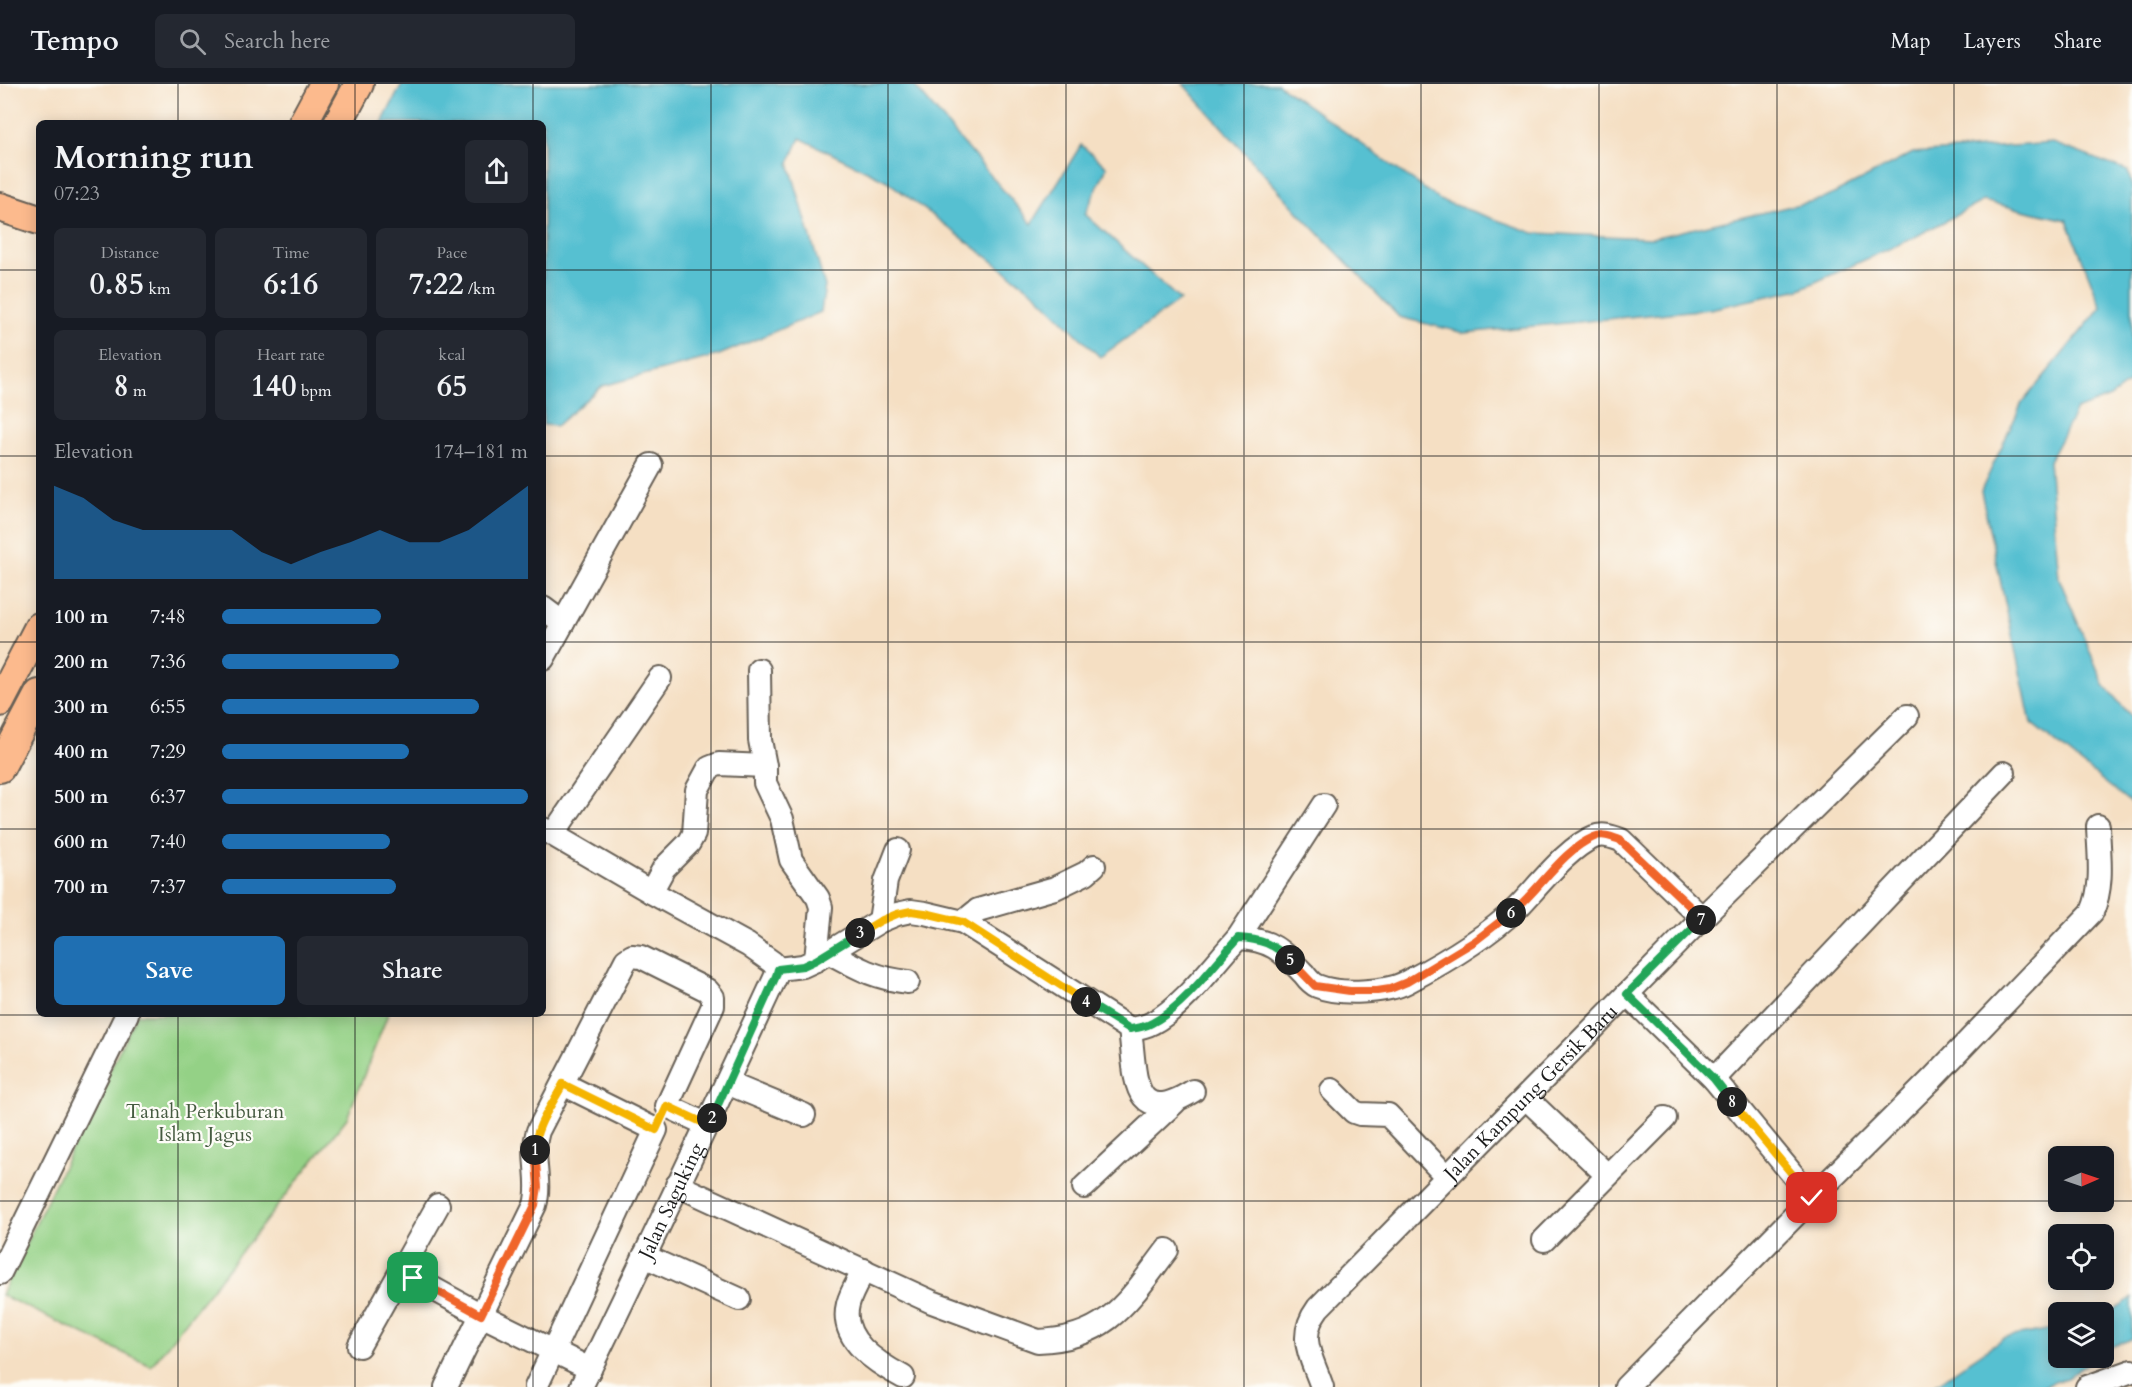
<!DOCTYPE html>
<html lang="en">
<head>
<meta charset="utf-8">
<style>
  body { margin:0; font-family:Cardo,serif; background:#242831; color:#f1f3f6; height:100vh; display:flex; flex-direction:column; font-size:22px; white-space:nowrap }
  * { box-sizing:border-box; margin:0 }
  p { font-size:20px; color:#9ea1a6 }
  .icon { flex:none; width:33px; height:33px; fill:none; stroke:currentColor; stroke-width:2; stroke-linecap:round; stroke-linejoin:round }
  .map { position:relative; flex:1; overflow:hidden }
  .panel { position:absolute; left:36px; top:36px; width:510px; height:897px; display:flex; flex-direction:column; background:#171b24; border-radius:9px; box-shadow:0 3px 15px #0003 }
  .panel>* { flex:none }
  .needle { width:39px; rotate:88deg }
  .controls { position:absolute; left:2048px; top:1062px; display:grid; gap:12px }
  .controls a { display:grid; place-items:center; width:66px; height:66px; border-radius:9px; background:#171b24; box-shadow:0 3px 15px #0003; font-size:30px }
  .pin { position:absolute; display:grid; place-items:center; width:51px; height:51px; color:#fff; margin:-26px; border-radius:12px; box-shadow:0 3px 9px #0006 }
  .km { position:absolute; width:30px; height:30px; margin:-15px; border-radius:50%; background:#222; color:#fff; font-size:16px; line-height:30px; text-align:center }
  .round { display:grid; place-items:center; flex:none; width:63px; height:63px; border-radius:9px; background:#242831 }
  .head { display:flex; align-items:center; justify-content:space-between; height:102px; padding:0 18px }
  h1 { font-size:33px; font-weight:700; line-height:45px }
  .figures { display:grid; grid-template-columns:repeat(3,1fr); gap:9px; height:102px; padding:6px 18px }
  .figures div { display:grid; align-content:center; border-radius:9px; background:#242831; text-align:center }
  .figures b { font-size:30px; font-weight:700 }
  .figures small { font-size:16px; font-weight:400 }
  .figures p { font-size:16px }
  .chart { height:168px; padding:12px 18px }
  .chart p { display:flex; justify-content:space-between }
  .chart svg { width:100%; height:108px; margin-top:6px; fill:#1f6fb2; opacity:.7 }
  .cta { display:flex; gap:12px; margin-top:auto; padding:12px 18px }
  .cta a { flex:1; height:69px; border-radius:9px; background:#1f6fb2; color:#fff; font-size:24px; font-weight:700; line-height:69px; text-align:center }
  .cta a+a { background:#242831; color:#f1f3f6 }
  ul { padding:0 18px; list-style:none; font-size:20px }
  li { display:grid; grid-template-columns:96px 72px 1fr; align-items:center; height:45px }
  li i { height:15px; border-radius:8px; background:#1f6fb2 }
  header { display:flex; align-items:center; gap:36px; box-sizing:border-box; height:84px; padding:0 30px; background:#171b24; border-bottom:2px solid #363941 }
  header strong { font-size:28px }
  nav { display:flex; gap:33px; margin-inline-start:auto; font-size:21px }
  .search { width:420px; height:54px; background:#242831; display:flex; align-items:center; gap:15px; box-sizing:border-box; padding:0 21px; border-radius:9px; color:#9ea1a6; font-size:22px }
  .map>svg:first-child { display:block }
  .green { fill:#94d186; stroke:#587651; stroke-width:1.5 }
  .water { fill:#56c0d1; stroke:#396e76; stroke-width:1.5 }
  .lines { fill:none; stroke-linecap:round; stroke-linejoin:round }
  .minor-casing { stroke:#686056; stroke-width:26 }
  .major-casing { stroke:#686056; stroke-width:32 }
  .minor { stroke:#fff; stroke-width:22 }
  .major { stroke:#fcba8d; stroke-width:28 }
  .split-1-casing { stroke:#fff; stroke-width:12 }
  .split-2-casing { stroke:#fff; stroke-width:12 }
  .split-3-casing { stroke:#fff; stroke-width:12 }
  .split-4-casing { stroke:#fff; stroke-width:12 }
  .split-5-casing { stroke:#fff; stroke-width:12 }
  .split-6-casing { stroke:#fff; stroke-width:12 }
  .split-7-casing { stroke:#fff; stroke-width:12 }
  .split-8-casing { stroke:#fff; stroke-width:12 }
  .split-9-casing { stroke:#fff; stroke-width:12 }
  .split-1 { stroke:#f0652b; stroke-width:8 }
  .split-2 { stroke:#f5b400; stroke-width:8 }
  .split-3 { stroke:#22a559; stroke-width:8 }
  .split-4 { stroke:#f5b400; stroke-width:8 }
  .split-5 { stroke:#22a559; stroke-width:8 }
  .split-6 { stroke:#f0652b; stroke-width:8 }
  .split-7 { stroke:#f0652b; stroke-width:8 }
  .split-8 { stroke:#22a559; stroke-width:8 }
  .split-9 { stroke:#f5b400; stroke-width:8 }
  .grid { fill:none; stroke:#1c1c1c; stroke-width:1.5; stroke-opacity:0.55 }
  .labels { text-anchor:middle; stroke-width:4.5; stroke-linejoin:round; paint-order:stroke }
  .street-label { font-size:20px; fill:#1c1c1c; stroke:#fdfcf7 }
  .park-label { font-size:20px; fill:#465b41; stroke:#fdfcf7 }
</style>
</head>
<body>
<header>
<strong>Tempo</strong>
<div class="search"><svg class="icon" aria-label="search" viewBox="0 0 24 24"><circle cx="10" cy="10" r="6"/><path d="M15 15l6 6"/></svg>Search here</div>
<nav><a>Map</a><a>Layers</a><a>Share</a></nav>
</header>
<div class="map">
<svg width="2132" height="1303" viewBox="0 0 2132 1303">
  <rect width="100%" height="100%" fill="#fdfcf7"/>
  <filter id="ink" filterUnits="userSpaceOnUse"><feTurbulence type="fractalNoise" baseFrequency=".0167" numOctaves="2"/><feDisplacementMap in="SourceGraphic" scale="12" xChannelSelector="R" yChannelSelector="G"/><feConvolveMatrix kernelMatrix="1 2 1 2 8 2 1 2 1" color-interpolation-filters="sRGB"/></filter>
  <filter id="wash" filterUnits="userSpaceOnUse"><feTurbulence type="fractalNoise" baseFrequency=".008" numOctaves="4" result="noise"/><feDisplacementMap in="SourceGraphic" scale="24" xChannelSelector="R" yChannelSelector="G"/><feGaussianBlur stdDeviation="1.35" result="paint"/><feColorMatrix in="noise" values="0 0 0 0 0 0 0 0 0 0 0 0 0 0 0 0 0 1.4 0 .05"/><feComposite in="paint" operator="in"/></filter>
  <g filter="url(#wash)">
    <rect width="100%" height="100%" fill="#f5dfc3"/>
    <path class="green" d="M137 930H388L347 1034 151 1282 1 1211Z"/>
    <path class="water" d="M402 0H913L1032 140 1081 61 1107 83 1085 130 1180 216 1100 273 1036 210 887 97 800 54 789 79 825 202 821 228 719 271 602 302 556 342 543 341V39H382Z
      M1183 0H1278L1440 116 1534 149 1652 154 1826 114 1913 69 2053 59 2128 87 2132 103V297L2110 313 2076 326 2049 377 2059 494 2104 601 2132 633V720L2031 639 1981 407 2022 319 2101 223 2067 136 1983 117 1913 154 1800 205 1710 225 1464 249 1399 233 1300 130Z
      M2132 1214V1255L2113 1262 2103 1269V1232Z
      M2058 1244V1274H2096L2065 1294 2042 1303H1932L2003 1254Z"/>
  </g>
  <g filter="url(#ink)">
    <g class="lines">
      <g class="minor-casing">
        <g id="minor">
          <path d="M543 524 563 539"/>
          <path d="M543 575 651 381"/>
          <path d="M759 586 760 656 765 682V699L782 735 791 776 818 814 821 823 816 876"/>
          <path d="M543 745 651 808 748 861 772 878 778 885"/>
          <path d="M553 750 660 594"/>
          <path d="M651 808 664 784 689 759 694 750 697 706 709 684 719 680 765 682"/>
          <path d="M880 837 886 797 898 766"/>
          <path d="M963 838 978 826 1055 804 1086 789 1094 782"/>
          <path d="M1238 854 1324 721"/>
          <path d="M828 868C858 884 874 894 908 898"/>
          <path d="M778 885 803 882 816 876 880 837 897 830 911 827 925 829 963 838 1130 945C1137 944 1145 943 1152 939 1182 924 1215 879 1238 854 1271 855 1282 867 1304 890 1307 894 1312 900 1317 902 1339 911 1386 909 1407 898 1443 879 1487 853 1517 824 1537 804 1568 763 1594 753 1603 749 1613 753 1621 756L1702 834"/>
          <path d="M1130 945C1136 989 1130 1046 1193 1007"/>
          <path d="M1714 995 2004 689"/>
          <path d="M727 999 804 1031"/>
          <path d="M1332 1006 1354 1028 1360 1030 1388 1031 1447 1093"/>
          <path d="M1526 1014 1607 1091"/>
          <path d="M677 1101 932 1218 1038 1257C1108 1255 1129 1216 1167 1166"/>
          <path d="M1084 1103 1174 1019"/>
          <path d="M1812 1114 1932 995 2092 828C2104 801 2099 771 2098 742"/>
          <path d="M438 1121 401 1187 481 1231 590 1285"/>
          <path d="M1544 1156 1665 1034"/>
          <path d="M644 1172 739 1215"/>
          <path d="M864 1186C859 1196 851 1208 848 1220 839 1256 877 1279 903 1293"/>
          <path d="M0 1189 127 930"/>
          <path d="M359 1262 401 1187"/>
          <path d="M446 1303 535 1121C542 1097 530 1071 538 1047L626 876 632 872 641 873 707 906 713 913V922L667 1022 708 1041"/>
          <path d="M536 1303 656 1046 563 1000"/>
          <path id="s1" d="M581 1303C648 1167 712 1030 776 892L778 885"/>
          <path id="s2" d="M1322 1303C1312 1273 1296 1254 1318 1224L1702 834 1907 632"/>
          <path d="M1626 1303 1812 1114 1714 995 1627 910"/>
          <path d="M2087 1303 2132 1287"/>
        </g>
      </g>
      <g class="major-casing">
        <path id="major" d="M303 39 324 0
          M338 39 359 0
          M0 123 39 136
          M0 618 39 543
          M0 684 39 610"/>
      </g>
      <use href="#minor" class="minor"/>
      <use href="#major" class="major"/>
    </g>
  </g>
  <g class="lines" filter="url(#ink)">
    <g class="split-1-casing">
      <path id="split-1" d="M413 1194 481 1231 535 1121 538 1103 535 1066"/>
    </g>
    <g class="split-2-casing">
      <path id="split-2" d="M535 1066C534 1043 553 1020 563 1000L656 1046 667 1022 708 1041 712 1034"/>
    </g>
    <g class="split-3-casing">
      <path id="split-3" d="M712 1034 776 892 778 885 803 882 816 876 860 849"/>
    </g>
    <g class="split-4-casing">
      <path id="split-4" d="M860 849 880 837 897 830 911 827 925 829 963 838 1086 918"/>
    </g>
    <g class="split-5-casing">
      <path id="split-5" d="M1086 918 1130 945C1137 944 1145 943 1152 939 1182 924 1215 880 1238 854 1261 855 1274 860 1290 876"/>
    </g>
    <g class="split-6-casing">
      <path id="split-6" d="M1290 876 1315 902 1350 907H1377L1390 905 1407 898 1475 857 1511 829"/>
    </g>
    <g class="split-7-casing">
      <path id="split-7" d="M1511 829C1539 807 1561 767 1594 753 1603 749 1612 753 1620 756L1702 834 1701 836"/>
    </g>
    <g class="split-8-casing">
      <path id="split-8" d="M1701 836 1627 910 1714 995 1732 1018"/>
    </g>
    <g class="split-9-casing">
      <path id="split-9" d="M1732 1018 1812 1114"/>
    </g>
    <use href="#split-1" class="split-1"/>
    <use href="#split-2" class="split-2"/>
    <use href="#split-3" class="split-3"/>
    <use href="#split-4" class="split-4"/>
    <use href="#split-5" class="split-5"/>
    <use href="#split-6" class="split-6"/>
    <use href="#split-7" class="split-7"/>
    <use href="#split-8" class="split-8"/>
    <use href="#split-9" class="split-9"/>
  </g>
  <path class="grid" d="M178 0V39M355 0V39M533 0V39M711 0V1303M888 0V1303M1066 0V1303M1244 0V1303M1421 0V1303M1599 0V1303M1777 0V1303M1954 0V1303M0 186H39M543 186H2132M0 372H39M543 372H2132M0 558H39M543 558H2132M0 745H39M543 745H2132M178 930V1303M355 930V1303M533 930V1303M0 931H2132M0 1117H2058M2103 1117H2132"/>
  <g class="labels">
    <g class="street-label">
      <text dy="7" stroke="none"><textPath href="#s2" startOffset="387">Jalan Kampung Gersik Baru</textPath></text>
      <text dy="7" stroke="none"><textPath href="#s1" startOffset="207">Jalan Saguking</textPath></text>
    </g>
    <g class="park-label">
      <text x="205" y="1034">Tanah Perkuburan<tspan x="205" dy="23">Islam Jagus</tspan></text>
    </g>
  </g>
</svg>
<div class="controls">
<a><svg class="needle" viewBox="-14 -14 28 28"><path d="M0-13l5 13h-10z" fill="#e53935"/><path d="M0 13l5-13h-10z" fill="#9ea1a6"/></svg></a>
<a><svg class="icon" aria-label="locate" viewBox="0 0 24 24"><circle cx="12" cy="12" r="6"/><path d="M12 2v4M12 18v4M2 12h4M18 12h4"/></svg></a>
<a><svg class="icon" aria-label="layers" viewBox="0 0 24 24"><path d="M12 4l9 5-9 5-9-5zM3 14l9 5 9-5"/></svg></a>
</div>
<div class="pin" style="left:413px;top:1194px;background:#1e9e55"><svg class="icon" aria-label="arrive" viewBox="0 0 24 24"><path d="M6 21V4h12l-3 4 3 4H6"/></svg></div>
<div class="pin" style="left:1812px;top:1114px;background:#d93025"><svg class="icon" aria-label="check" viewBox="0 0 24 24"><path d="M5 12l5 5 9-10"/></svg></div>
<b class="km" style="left:535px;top:1066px">1</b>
<b class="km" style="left:712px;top:1034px">2</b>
<b class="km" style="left:860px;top:849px">3</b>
<b class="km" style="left:1086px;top:918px">4</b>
<b class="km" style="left:1290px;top:876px">5</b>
<b class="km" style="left:1511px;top:829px">6</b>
<b class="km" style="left:1701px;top:836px">7</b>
<b class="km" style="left:1732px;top:1018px">8</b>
<section class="panel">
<div class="head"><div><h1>Morning run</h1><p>07:23</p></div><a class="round"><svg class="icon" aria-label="share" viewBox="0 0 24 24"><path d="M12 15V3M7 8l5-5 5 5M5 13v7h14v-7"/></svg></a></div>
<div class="figures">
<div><p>Distance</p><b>0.85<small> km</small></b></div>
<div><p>Time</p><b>6:16</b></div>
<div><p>Pace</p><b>7:22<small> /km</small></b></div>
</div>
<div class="figures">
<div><p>Elevation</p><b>8<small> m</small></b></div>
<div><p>Heart rate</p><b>140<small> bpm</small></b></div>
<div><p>kcal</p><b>65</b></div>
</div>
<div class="chart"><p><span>Elevation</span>174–181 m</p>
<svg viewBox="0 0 160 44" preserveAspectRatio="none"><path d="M0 44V6L10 11L20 20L30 24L40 24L50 24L60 24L70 33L80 38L90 33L100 29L110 24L120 29L130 29L140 24L150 15L160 6V44z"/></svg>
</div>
<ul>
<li><b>100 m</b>7:48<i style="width:52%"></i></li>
<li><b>200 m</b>7:36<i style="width:58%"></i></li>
<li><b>300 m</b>6:55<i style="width:84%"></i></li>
<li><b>400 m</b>7:29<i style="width:61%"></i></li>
<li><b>500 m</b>6:37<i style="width:100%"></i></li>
<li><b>600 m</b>7:40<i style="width:55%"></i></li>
<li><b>700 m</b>7:37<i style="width:57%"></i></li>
</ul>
<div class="cta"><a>Save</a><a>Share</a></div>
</section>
</div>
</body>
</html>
